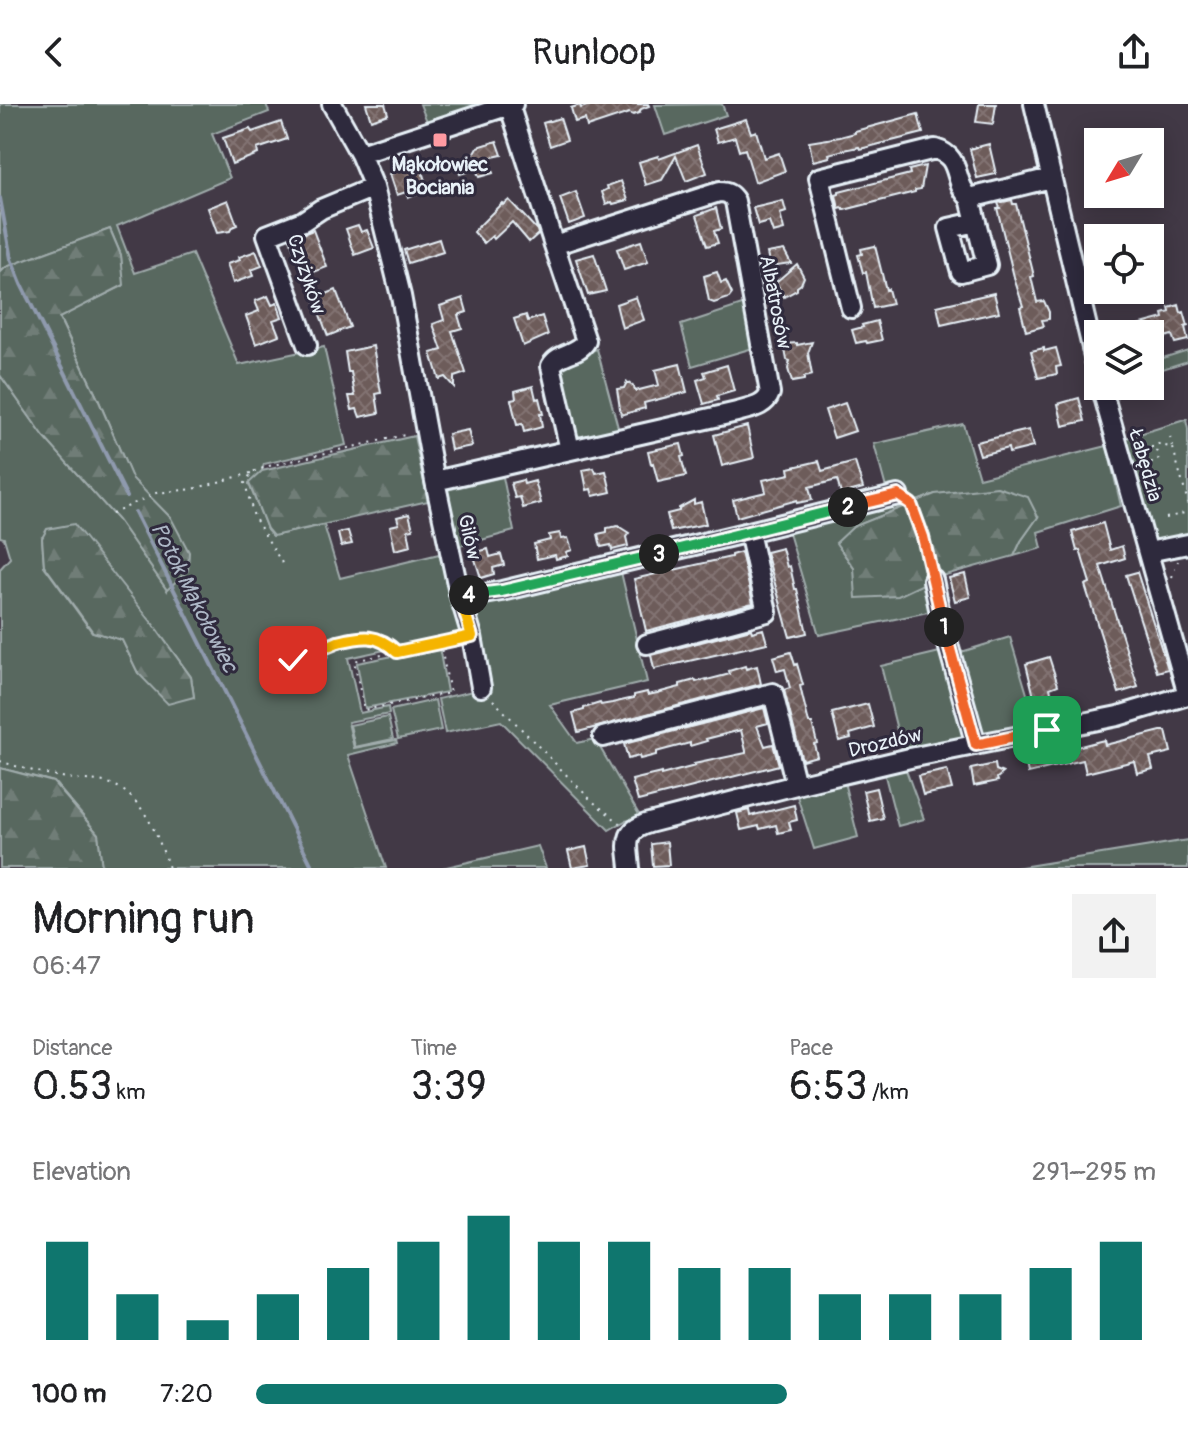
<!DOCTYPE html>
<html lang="en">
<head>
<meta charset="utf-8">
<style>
  body { margin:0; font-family:Pangolin,sans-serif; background:#f2f2f2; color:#202124; height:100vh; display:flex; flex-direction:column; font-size:30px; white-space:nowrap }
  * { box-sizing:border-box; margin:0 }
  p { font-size:26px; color:#757577 }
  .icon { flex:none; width:44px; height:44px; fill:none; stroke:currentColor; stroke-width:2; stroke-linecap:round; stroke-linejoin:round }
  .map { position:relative; height:764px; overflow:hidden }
  .sheet { display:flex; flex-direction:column; background:#fff; flex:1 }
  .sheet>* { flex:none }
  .needle { width:52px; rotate:232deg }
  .fabs { position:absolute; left:1084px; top:24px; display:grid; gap:16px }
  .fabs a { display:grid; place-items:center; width:80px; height:80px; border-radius:0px; background:#fff; box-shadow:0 4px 20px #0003; font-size:40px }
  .pin { position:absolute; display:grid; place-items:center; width:68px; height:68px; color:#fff; margin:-34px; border-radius:16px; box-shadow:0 4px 12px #0006 }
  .km { position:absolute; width:40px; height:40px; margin:-20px; border-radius:50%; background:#222; color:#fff; font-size:22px; line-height:40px; text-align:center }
  .round { display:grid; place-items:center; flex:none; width:84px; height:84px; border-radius:0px; background:#f2f2f2 }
  .overview { display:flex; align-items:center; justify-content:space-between; height:136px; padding:0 32px }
  h1 { font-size:44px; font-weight:600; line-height:60px }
  .stats { display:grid; grid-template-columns:repeat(3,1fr); gap:12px; height:136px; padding:8px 32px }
  .stats div { display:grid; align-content:center }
  .stats b { font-size:40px; font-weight:600 }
  .stats small { font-size:22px; font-weight:400 }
  .stats p { font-size:22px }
  .chart { height:224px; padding:16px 32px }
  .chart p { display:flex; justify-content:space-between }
  .chart svg { width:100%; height:144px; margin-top:8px; stroke:#0f766e; stroke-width:6 }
  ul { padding:0 32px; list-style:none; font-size:26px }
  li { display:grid; grid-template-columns:128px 96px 1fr; align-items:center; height:60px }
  li i { height:20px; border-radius:10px; background:#0f766e }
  header { display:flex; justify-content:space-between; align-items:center; height:104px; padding:0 32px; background:#fff; font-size:36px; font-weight:600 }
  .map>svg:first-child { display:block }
  .green { fill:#58675f; stroke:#a0acac; stroke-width:2; fill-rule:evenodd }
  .forest { fill:url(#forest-firs); stroke:#a0acac; stroke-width:2 }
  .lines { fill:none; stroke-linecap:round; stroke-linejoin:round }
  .stream { stroke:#8f9aae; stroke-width:4 }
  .building { fill:url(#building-cross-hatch); stroke:#e8f1f8; stroke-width:2 }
  .minor-casing { stroke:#e8f1f8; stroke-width:24 }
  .path { stroke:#e8f1f8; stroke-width:2; stroke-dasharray:2 6; stroke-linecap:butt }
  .minor { stroke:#2f2a3d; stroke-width:18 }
  .split-1-casing { stroke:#fff; stroke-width:16 }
  .split-2-casing { stroke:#fff; stroke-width:16 }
  .split-3-casing { stroke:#fff; stroke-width:16 }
  .split-4-casing { stroke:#fff; stroke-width:16 }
  .split-5-casing { stroke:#fff; stroke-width:16 }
  .split-6-casing { stroke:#fff; stroke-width:16 }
  .split-1 { stroke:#f0652b; stroke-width:10 }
  .split-2 { stroke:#f0652b; stroke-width:10 }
  .split-3 { stroke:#22a559; stroke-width:10 }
  .split-4 { stroke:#22a559; stroke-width:10 }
  .split-5 { stroke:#f5b400; stroke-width:10 }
  .split-6 { stroke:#f5b400; stroke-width:10 }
  .poi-dot { fill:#ff9aa2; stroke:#2f2a3d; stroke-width:3 }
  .labels { text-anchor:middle; stroke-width:6; stroke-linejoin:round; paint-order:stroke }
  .poi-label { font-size:20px; font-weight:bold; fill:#e8f1f8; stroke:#2f2a3d }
  .street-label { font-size:20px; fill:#e8f1f8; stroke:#2f2a3d }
  .water-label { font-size:22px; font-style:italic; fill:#adb7c6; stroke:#2f2a3d }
</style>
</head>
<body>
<header><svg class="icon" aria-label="back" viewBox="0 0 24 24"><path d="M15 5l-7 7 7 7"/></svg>Runloop<svg class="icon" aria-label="share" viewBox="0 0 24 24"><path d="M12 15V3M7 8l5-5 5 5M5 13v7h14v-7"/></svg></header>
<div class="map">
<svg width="1188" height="764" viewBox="0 0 1188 764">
  <defs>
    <pattern id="forest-firs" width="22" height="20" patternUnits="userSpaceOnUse" patternTransform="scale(2)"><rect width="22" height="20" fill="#58675f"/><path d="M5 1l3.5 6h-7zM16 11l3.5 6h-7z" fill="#707d77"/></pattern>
    <pattern id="building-cross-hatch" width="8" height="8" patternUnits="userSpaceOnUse" patternTransform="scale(2)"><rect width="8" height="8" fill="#6d5b5a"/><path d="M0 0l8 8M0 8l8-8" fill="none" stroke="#827372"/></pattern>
  </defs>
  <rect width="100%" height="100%" fill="#423946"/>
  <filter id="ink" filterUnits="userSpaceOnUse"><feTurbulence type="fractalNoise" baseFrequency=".0125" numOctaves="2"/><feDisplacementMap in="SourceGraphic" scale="16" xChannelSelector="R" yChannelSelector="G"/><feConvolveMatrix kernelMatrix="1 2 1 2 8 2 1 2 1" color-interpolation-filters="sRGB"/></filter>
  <g filter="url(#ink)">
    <path class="green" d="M0 0H266L269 8 212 30 230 74 117 122 135 169 192 150 239 261 324 243 346 341 264 360 262 367 249 380 267 425 273 432 324 421 340 474 439 450 462 529 348 554 360 609 388 603 389 610 348 618 354 644 396 636 397 639 348 651 386 764H102L98 730 54 678 0 664V465L10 454 4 434 0 433V271L44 333 118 416 167 486 171 414 132 375 98 295 59 213 123 182 121 151 110 125 6 163 0 169ZM42 434 152 519 191 573 194 593 138 569 122 536 92 528 44 462ZM304 540 321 542 327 540 328 543 325 545 328 553 324 559C304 563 285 575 271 555L272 549Z
      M420 0H485L428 20Z
      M722 0 726 11 665 31 655 1Z
      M745 200 753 244 692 262 681 221Z
      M597 245 619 327 585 337 573 327 558 266 562 257Z
      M1188 246V257L1150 269V258Z
      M1188 315 1186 316 1188 325V434L1158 442 1149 434 1123 341 1126 334Z
      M963 320 979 374 1107 342 1121 402 1038 428 1042 444 1014 452 1021 437 1038 413 935 390 915 398 906 387 886 384 874 340Z
      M503 373 514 427 456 443 442 387Z
      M897 398 903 403 853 423 837 440 854 464 927 479 933 507 819 531 789 429 878 401Z
      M621 468 647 578 550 601 577 639 595 635 641 714 625 717 609 726 501 617 445 629 438 595 486 584 467 501 475 498Z
      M1010 533 1036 620 990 633 978 627 958 549Z
      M439 543 447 588 365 604 357 559Z
      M302 544 318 545 322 548 323 554C312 561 302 561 291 552L294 546Z
      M944 547 969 632 902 646 881 562Z
      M435 596 441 626 398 635 391 606Z
      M388 613 393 635 355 643 350 621Z
      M906 666 924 715 898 722 884 668Z
      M844 678 858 733 814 745 797 692Z
      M1188 736V764H1015Z
      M538 742 546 764H442L525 745Z"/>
    <path class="forest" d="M110 125 121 151 124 181 59 214 98 295 132 374 171 414 189 448 188 466 167 486 118 416 44 333 0 271V169L6 163Z
      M414 332 428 397 273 432 267 425 249 379 262 367Z
      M997 383 1028 393 1038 413 1021 437 1014 452 938 473 898 492 856 494 854 464 836 439 853 423 935 390Z
      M74 420 152 519 191 573 194 593 168 600 138 569 122 536 93 528 44 461 42 434 47 425Z
      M0 664 53 678 98 730 102 764H0Z"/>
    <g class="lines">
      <path class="stream" d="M0 94 11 155 21 180 127 393
        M135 408 313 764"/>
    </g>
    <path class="building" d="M366 0H385L388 10 371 16Z
      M593 0H648L649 2 641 5 639 9 633 11 629 9 587 23 585 15 575 18 571 4 580 1 581 4Z
      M979 0H996L993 20 976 18Z
      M918 10 923 29 860 45 859 43 844 46 829 50 830 53 813 57 809 38 840 33 855 29V27Z
      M560 14 567 36 550 42 543 19Z
      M746 15 751 29 756 27 764 54 779 49 785 67 755 78 745 45 739 47 735 33 718 38 714 25Z
      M281 18 287 35 257 45 258 50 232 60 223 34 250 25 252 28Z
      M497 37 502 51 488 54 493 69 479 73 476 65 460 70 456 57 473 52 478 43Z
      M989 40 996 70 977 74 970 45Z
      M697 41 707 69 686 77 676 52 662 76 646 81 639 58 658 52 659 55Z
      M396 59 404 65 420 60 425 77 419 79 422 88 408 93 406 88 397 91 390 70 395 68Z
      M925 62 921 85 915 86V88L844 106 843 104 839 105 836 91 839 90V88L910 70 909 66Z
      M621 77 628 96 613 100 612 98 606 100 602 88 608 85 607 82Z
      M576 88 585 114 569 120 560 94Z
      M228 96 237 121 232 123 230 127 217 129 208 104Z
      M509 96 537 126 538 130 529 138 512 118 494 135 492 132 484 139 474 128 475 126 502 99 503 101Z
      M1012 96 1013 100H1016L1034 172 1031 173 1037 198 1044 197 1049 208V215L1042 216 1044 222 1026 227 1020 203 1023 202 1015 177 997 104H1000L998 99Z
      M783 97 786 108 780 110 784 126 773 129 769 118 758 121 753 104Z
      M716 104 721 125 714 127 718 139 707 142 697 111Z
      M358 121 361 128 367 126 374 144 355 151 346 125Z
      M313 126 327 163 306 171 303 164 301 165 290 135Z
      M439 135 443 148 408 159 404 146Z
      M641 137 648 158 624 166 617 145Z
      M875 142 886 186 888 185 892 200 873 204 866 168 863 169 858 151 862 150 861 145Z
      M784 146 791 159 770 162 767 149Z
      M256 147 262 162 251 166 253 172 233 179 227 160 240 156 239 153Z
      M594 150 606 187 588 191 576 155Z
      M797 160 804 173 801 180 797 183V186L784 193 776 178Z
      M717 168 721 179 726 177 732 190 729 194 714 199 709 197 704 172Z
      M336 186 350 223 328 232 314 195Z
      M994 189 999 208 941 221 937 202Z
      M268 192 272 201 277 199 282 213 273 216 279 231 256 240 246 212 259 207 255 197Z
      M636 193 644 216 622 224 616 200Z
      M463 194 467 208 458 211 462 224 452 227 466 269 454 273V283L445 273 439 275 431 249 442 246 433 220 444 216 440 202Z
      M1179 201 1181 209 1184 208 1188 222 1185 223 1188 236 1175 239 1172 231 1150 237V230H1116L1115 227 1164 214 1163 210 1170 208 1169 204Z
      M526 211 528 217 542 212 548 231 523 242 514 215Z
      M877 217 882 236 867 239 866 237 856 239 852 226 863 223 862 221Z
      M812 238 808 249 812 271 804 273V276L792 278 788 265 790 257 787 256 784 240 797 239V241Z
      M373 242 381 289 376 290 379 309 360 313 357 305 352 306 349 292H355L351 268H348L345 248Z
      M1044 244V247L1056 244 1061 262 1056 263 1057 270 1038 274 1031 247Z
      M680 260 687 288 644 299 645 304 621 311 617 285 624 284 627 278 634 283 635 287 659 281 655 266Z
      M727 261 734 287 717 292 718 296 704 300 697 276 706 273 704 268Z
      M533 282 536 295 539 294 543 310H540L542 323 524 328 522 320 517 321 511 296 516 295 515 287Z
      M1079 294 1085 317 1063 322 1058 300Z
      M845 299 855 327 834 334 825 306Z
      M747 322 754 354 722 362 714 331Z
      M468 326 472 342 451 346 448 330Z
      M1029 326 1033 343 1009 349 1008 344 980 351 976 338Z
      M681 340 684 352 681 353 686 372 658 378 653 359 651 360 648 347Z
      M819 357 822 367 855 358 863 384 841 390 837 376 809 383 812 396 797 399V396L737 413 733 396 766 388 763 376 790 370 789 364Z
      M594 364 596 369 606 367 611 388 593 392 591 385 587 386 583 366Z
      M523 376 524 380 535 377 541 399 523 404 520 393 515 394 511 379Z
      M694 396V400L701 398 706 420 671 427 667 410 679 407V404Z
      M409 410 413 425 408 426 411 442 395 446 390 422 399 420 397 413Z
      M1103 419 1110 446 1122 442 1125 454 1100 462 1138 583 1119 589 1085 481 1090 479 1080 446 1077 447 1072 428Z
      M618 422 629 429 626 433 628 442 612 446 611 441 601 443 598 430 607 428V424Z
      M348 427 352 440 341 442 338 429Z
      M560 429 561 435 568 434 572 446 566 448 568 452 556 455 555 451 537 455 534 440 550 436 549 431Z
      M782 444 787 463 790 462 795 485H797L807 529 790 533 766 448Z
      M488 445 490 453 501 450 504 461 493 464 494 470 481 474 473 449Z
      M741 448 753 499 646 527 634 475 731 453V451Z
      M1137 468 1168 565 1157 568 1126 471Z
      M965 470 970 493 955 497 949 474Z
      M751 525 752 528 763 525 767 539 654 565 651 551Z
      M791 548 795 561 797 560 803 581 800 582 803 595 809 619H812L817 639 814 640 817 652 802 656 784 586 790 584 785 565 777 567 773 553Z
      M1049 553 1058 581 1050 584 1053 596 1036 601 1026 560Z
      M745 562 746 565 757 562 761 580 578 628 573 609 584 606V604L600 599 601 601 612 599 634 594V591L647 588 648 591 657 589 680 583V580L695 576 696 578 707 575V576L730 570 729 567Z
      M868 600 874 623 850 630 851 634 839 637 832 609Z
      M764 604 768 619 757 622 765 642 773 640 779 661 638 697 632 676 661 669V671L695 662 694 660 746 649V647L741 626 706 635 707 637 690 642V639L667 645 656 648V651L640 655 639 652 628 655 624 640Z
      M1161 627H1166L1171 648 1150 653 1153 665 1137 669 1134 657 1086 669 1083 656 1028 669 1024 651 1060 642 1061 647 1104 636 1105 641Z
      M995 660 996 666 1003 669 997 674 998 677 974 682 971 665Z
      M947 666 952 685 923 691 918 672Z
      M876 684 883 714 870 717 863 687Z
      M794 701 797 716 789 718 791 726 778 729 776 721 760 725 759 722 741 726 737 709 749 706 750 712Z
      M667 738 669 761 653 762 651 740Z
      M586 743 590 761 572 764 568 747Z"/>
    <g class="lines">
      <g class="minor-casing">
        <path id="minor" d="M332 0 360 50 374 83 401 192 435 377 459 489 472 532 481 583
          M1034 0 1098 269
          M360 50 513 0
          M970 94 976 118 949 124 961 168 987 161 976 118
          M554 141 586 237C578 251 559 248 551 262L570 346
          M851 204 819 74 935 45C963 53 952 78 970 94L1051 74
          M307 241 267 131 303 117 321 105 374 83
          M1101 282 1188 591
          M435 377 737 308C750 304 765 303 770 289L735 97C731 90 727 88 719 88L554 141 509 0
          M1148 448 1188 440
          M933 476 942 519 976 641
          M459 489 473 492 502 487 749 428 898 391
          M647 540 767 508 749 428
          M603 633 773 589 796 681
          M630 764C628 740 622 727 649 719L796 681 910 654 1118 612 1188 591"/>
      </g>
      <path class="path" d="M1170 333 1172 343
        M1152 344V342L1158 340 1173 344 1188 399
        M1145 352a7 7 0 1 1 14 0a7 7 0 1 1-14 0Z
        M1141 362 1151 363 1153 360
        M911 400 923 433 929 459
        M112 410 156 389 193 385 251 369
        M1166 414 1188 408
        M282 459 254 413 245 379 252 368 269 362 409 330
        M1172 473 1178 457
        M440 538 450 589 364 606 354 557 456 535
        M302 543 321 545 326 552C315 564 285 569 274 555V552L277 548Z
        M322 544C334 537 361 531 375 533 384 535 391 542 397 548
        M292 546 290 553 302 560
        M493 596 592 697 620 719
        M0 657C23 665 48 671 73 675 90 677 106 675 121 685 148 703 159 736 169 764"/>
      <use href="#minor" class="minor"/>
    </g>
  </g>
  <g class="lines" filter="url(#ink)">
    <g class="split-1-casing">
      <path id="split-1" d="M944 523 976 641 1047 626"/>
    </g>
    <g class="split-2-casing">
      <path id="split-2" d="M848 403 898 391 911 400 923 433 944 523"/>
    </g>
    <g class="split-3-casing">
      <path id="split-3" d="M659 450 848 403"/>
    </g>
    <g class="split-4-casing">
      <path id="split-4" d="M469 491 502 487 659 450"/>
    </g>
    <g class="split-5-casing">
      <path id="split-5" d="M338 538C364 532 377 529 397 548L472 532 459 489 469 491"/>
    </g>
    <g class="split-6-casing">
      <path id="split-6" d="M293 556 290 550 292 545 302 543 321 545 338 538"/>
    </g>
    <use href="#split-1" class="split-1"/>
    <use href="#split-2" class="split-2"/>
    <use href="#split-3" class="split-3"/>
    <use href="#split-4" class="split-4"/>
    <use href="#split-5" class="split-5"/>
    <use href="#split-6" class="split-6"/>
  </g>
  <rect class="poi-dot" x="432" y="28" width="16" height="16" rx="4"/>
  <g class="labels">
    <g class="poi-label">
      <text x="440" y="67">Mąkołowiec<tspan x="440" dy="23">Bociania</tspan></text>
    </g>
    <g class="street-label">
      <text transform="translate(307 170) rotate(72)" y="7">Czyżyków</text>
      <text transform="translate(776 198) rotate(79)" y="7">Albatrosów</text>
      <text transform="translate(1146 361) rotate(74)" y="7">Łabędzia</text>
      <text transform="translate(470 433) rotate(78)" y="7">Gilów</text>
      <text transform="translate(885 638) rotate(-13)" y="7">Drozdów</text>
    </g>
    <g class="water-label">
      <text transform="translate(195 493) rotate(63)" y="8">Potok Mąkołowiec</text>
    </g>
  </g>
</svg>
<div class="fabs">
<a><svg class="needle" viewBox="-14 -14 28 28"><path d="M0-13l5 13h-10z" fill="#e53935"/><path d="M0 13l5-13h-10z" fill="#757577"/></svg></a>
<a><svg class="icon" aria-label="locate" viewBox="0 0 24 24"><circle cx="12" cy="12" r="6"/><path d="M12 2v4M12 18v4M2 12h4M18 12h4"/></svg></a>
<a><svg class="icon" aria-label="layers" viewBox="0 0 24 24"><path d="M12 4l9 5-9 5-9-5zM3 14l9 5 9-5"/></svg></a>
</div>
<div class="pin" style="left:1047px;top:626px;background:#1e9e55"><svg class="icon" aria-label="arrive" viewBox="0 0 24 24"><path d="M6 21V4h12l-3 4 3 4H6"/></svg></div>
<div class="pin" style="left:293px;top:556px;background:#d93025"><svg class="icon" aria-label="check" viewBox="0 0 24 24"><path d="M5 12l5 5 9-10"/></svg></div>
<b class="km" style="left:944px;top:523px">1</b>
<b class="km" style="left:848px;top:403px">2</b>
<b class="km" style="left:659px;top:450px">3</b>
<b class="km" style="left:469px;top:491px">4</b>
</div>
<section class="sheet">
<div class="overview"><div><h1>Morning run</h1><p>06:47</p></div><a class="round"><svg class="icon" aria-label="share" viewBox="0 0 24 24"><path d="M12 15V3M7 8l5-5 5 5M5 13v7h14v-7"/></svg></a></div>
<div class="stats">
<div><p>Distance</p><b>0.53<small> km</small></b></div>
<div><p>Time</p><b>3:39</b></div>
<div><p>Pace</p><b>6:53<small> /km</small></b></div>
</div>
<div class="chart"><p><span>Elevation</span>291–295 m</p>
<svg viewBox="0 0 160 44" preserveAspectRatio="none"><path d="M5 44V14M15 44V30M25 44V38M35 44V30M45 44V22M55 44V14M65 44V6M75 44V14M85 44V14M95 44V22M105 44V22M115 44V30M125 44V30M135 44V30M145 44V22M155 44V14"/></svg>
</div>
<ul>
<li><b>100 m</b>7:20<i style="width:59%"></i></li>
</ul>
</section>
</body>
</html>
